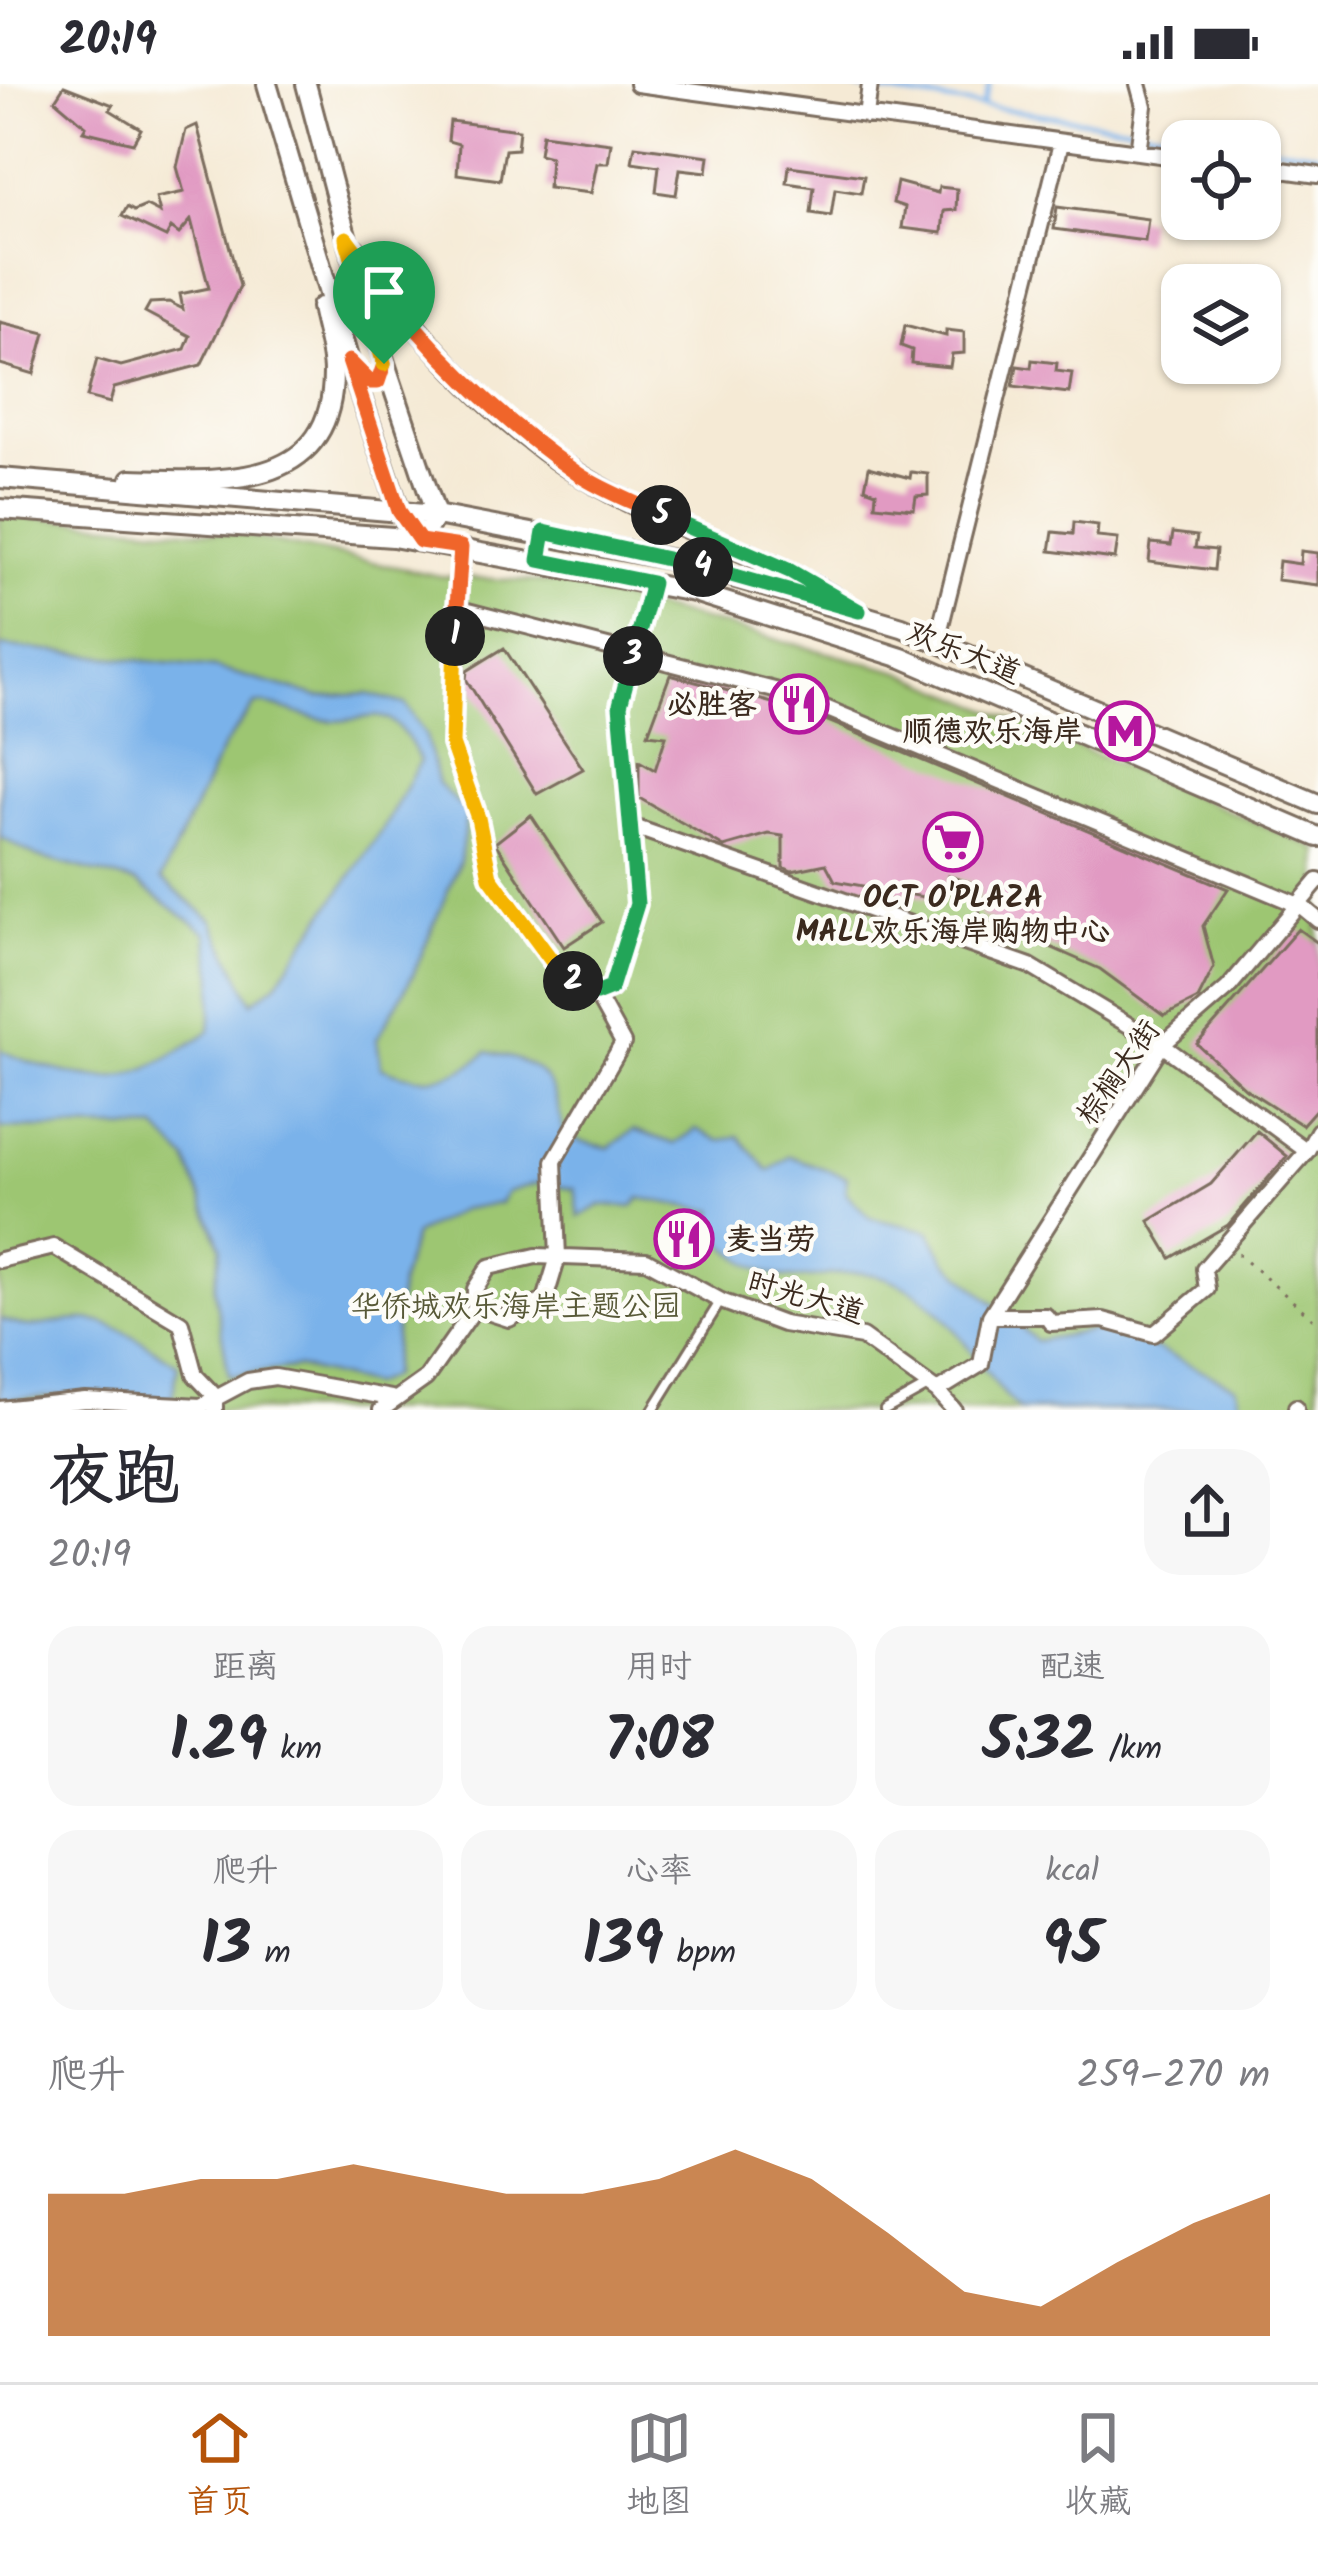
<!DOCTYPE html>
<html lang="zh">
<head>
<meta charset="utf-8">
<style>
  body { margin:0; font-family:Kalam,"LXGW WenKai TC",sans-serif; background:#f7f7f7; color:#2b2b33; height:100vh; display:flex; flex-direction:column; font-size:45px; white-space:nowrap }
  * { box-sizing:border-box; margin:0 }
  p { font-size:39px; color:#7c7c81 }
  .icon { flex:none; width:66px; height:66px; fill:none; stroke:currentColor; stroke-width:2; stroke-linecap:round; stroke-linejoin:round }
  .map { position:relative; height:1326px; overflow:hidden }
  .drawer { display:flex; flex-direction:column; background:#fff; flex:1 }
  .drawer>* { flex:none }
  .buttons { position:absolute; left:1161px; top:36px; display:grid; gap:24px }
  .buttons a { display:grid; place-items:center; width:120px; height:120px; border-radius:24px; background:#fff; box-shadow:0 3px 9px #0004; font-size:60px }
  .pin { position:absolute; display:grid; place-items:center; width:102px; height:102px; color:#fff; margin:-123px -51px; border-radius:50% 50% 50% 0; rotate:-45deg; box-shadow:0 0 12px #0007 }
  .pin .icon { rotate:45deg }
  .km { position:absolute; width:60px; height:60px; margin:-30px; border-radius:50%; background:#222; color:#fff; font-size:33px; line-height:60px; text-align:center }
  .round { display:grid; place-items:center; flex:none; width:126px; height:126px; border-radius:36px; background:#f7f7f7 }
  .head { display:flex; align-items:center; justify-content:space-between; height:204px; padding:0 48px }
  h1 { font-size:66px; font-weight:800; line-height:90px }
  .stats { display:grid; grid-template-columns:repeat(3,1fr); gap:18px; height:204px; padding:12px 48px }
  .stats div { display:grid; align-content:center; border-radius:30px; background:#f7f7f7; text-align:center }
  .stats b { font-size:60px; font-weight:800 }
  .stats small { font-size:33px; font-weight:400 }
  .stats p { font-size:33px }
  .chart { height:336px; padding:24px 48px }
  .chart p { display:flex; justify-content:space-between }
  .chart svg { width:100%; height:216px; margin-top:12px; fill:#b45309; opacity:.7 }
  .status { display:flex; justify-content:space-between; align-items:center; height:84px; padding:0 60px; background:#fff; direction:ltr }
  .status svg { height:33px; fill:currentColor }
  .tabs { display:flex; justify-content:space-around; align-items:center; height:168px; border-top:3px solid #e1e1e2; background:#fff; font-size:33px; color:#7c7c81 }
  .tabs a { display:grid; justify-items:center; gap:6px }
  .tabs .selected { color:#b45309 }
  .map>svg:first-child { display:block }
  .green { fill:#9dc672; stroke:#6c7848; stroke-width:3 }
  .water { fill:#7ab2ea; stroke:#5a6e84; stroke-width:3; fill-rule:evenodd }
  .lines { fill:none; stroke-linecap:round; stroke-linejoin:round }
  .stream { stroke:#7ab2ea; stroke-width:4.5 }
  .building { fill:#e19ac2 }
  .service-casing { stroke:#7c6d5e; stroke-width:14 }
  .minor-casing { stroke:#7c6d5e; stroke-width:20 }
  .tertiary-casing { stroke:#7c6d5e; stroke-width:24 }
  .path { stroke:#7c6d5e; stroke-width:3; stroke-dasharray:3 9; stroke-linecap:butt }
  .service { stroke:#fff; stroke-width:8 }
  .minor { stroke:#fff; stroke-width:14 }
  .tertiary { stroke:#fff; stroke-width:18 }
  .split-1-casing { stroke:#fff; stroke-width:24 }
  .split-2-casing { stroke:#fff; stroke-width:24 }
  .split-3-casing { stroke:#fff; stroke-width:24 }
  .split-4-casing { stroke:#fff; stroke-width:24 }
  .split-5-casing { stroke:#fff; stroke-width:24 }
  .split-6-casing { stroke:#fff; stroke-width:24 }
  .split-7-casing { stroke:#fff; stroke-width:24 }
  .split-1 { stroke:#f0652b; stroke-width:15 }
  .split-2 { stroke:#f5b400; stroke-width:15 }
  .split-3 { stroke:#22a559; stroke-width:15 }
  .split-4 { stroke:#22a559; stroke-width:15 }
  .split-5 { stroke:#22a559; stroke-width:15 }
  .split-6 { stroke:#f0652b; stroke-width:15 }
  .split-7 { stroke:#f5b400; stroke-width:15 }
  .labels { text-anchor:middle; stroke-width:9; stroke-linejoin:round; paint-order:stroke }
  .street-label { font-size:30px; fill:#3b2a1e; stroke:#fdfcf7 }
  .poi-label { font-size:30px; font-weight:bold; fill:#3b2a1e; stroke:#fdfcf7; text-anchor:end }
  .park-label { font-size:30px; fill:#585937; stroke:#fdfcf7 }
</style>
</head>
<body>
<div class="status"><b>20:19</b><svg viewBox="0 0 49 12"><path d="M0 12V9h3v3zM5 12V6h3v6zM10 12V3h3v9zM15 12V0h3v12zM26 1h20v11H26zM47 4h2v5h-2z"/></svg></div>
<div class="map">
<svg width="1318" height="1326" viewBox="0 0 1318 1326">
  <rect width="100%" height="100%" fill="#fdfcf7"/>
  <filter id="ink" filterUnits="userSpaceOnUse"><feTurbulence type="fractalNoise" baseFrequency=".00833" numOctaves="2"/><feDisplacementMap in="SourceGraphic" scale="24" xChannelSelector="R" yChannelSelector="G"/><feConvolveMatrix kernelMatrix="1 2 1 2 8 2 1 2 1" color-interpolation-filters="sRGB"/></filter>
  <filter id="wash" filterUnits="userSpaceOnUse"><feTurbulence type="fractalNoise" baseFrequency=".004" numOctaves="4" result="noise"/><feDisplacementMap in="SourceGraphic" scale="48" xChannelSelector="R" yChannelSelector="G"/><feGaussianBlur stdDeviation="2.7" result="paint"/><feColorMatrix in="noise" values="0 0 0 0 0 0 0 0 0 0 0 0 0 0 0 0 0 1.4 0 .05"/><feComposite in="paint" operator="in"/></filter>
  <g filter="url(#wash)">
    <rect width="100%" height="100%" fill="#f5ead5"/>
    <path class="green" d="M0 431 236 450 440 492 562 499 901 588 1318 765V1326H0Z"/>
    <path class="water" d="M0 562 215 584 319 613 368 610 405 620 426 652 438 700 467 729 460 777 413 891 377 955 381 983C421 1001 455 997 487 968 547 980 554 995 564 1053L609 1064 634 1046 675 1060 696 1045 720 1057 738 1052 769 1087 790 1072 847 1093 845 1108 870 1134 929 1147 946 1177 1036 1257 1110 1243 1235 1302 1242 1326H1020C981 1291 955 1229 907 1203 844 1169 814 1209 762 1187 745 1180 724 1160 710 1147L715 1127 640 1114 632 1123 601 1121 579 1133 575 1105 537 1099 507 1108 500 1119 463 1125 414 1151 400 1199 391 1292 371 1301 298 1283 229 1292 214 1205 221 1163 187 1076 157 1045 0 1044V966C26 979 89 998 118 993 148 988 185 964 210 947L214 894 207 849 137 799 38 773 0 753ZM255 620C277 620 291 628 310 633 369 650 382 600 420 677L385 742 276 900 252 918 212 836 161 795 223 663Z
      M0 1235C39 1250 46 1236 84 1236 115 1236 153 1265 178 1281L172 1316 95 1310 0 1315Z"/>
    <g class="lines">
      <path class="stream" d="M825 0 1230 57
        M983 22 990 0
        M1260 61 1318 69"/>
    </g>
    <g id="blocks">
      <path class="building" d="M64 2 113 21 110 26 141 45 133 59 83 47 86 42 55 16Z
        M450 37 519 46 517 65 505 66 500 96 457 90 459 60 448 57Z
        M197 41 240 202 201 281 114 304 110 319 87 313 97 275 121 282 185 265 190 252 145 228 150 219 169 218 183 225 180 210 209 204 191 136 179 150 171 144 166 153 122 132 127 123 134 127 146 122 160 129 156 114 184 108 177 83 186 46Z
        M542 50 611 59 608 79H597L591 109 548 104 550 73 539 70Z
        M635 62 709 72 707 88 680 85 676 111 656 108 659 82 632 78Z
        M789 82 864 92 861 109 835 105 831 132 811 129 814 103 787 99Z
        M897 98 938 109 939 103 957 105 956 126 944 127 942 149 902 144 905 123 893 119Z
        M1057 123 1148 135 1145 157 1054 145Z
        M0 238 45 249 34 290 0 280Z
        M905 241 946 252V246L964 248V269L952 270 950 283 911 279 912 266 901 262Z
        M1032 276 1057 279 1056 287 1072 289 1069 309 1013 302 1017 282 1031 284Z
        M869 383 910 394 911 388 928 390V411L916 412 914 425 875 421 876 408 865 404Z
        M1074 438 1098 441 1097 453 1118 455 1115 475 1050 467 1053 448 1073 450Z
        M1173 449 1197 452 1195 464 1216 466 1214 486 1149 478 1151 459 1171 461Z
        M1301 467 1318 469V501L1277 496 1279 477 1300 480Z
        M504 564 583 685 537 710 466 595 467 587Z
        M670 591 809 629 1228 805 1203 842 1214 883 1198 915 1164 932 1100 885 980 832 978 801 948 792 945 817 835 797 826 780 792 787 783 783V752L769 750 724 763 639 714V677L655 686 666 652 648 650Z
        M531 731 602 838 564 863 495 759Z
        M1298 845 1318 859V1023L1302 1041 1246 1005 1197 960Z
        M1257 1047 1287 1072 1228 1141 1171 1174 1149 1137 1211 1100Z"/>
    </g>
  </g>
  <g filter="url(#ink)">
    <use href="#blocks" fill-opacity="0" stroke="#7c6d5e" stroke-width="3"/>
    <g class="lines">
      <g class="service-casing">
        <path id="service" d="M653 1326 720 1218
          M885 1326 928 1302"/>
      </g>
      <g class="minor-casing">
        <path id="minor" d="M637 0 1182 74
          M1138 0 1144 22 1138 68
          M866 32 870 0
          M1260 83 1318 91
          M461 463 452 660 478 734 490 793 563 891 596 910 611 905 637 820 620 621 652 499
          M456 524 794 611 1301 822 1318 836
          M937 557 1061 59
          M634 743 1030 882 1162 961 1307 1067
          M0 1176 54 1163 181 1239 195 1291 215 1312V1326
          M475 1224 509 1235 545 1216 558 1173 554 1077 623 959 596 910
          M990 1232H1046L1051 1239 1103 1236 1154 1250 1207 1205 1204 1185 1307 1067 1318 1047
          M937 1307 981 1280 990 1232 1162 961 1228 904 1318 797
          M0 1325 85 1316 201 1322 248 1297 275 1293 391 1314
          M381 1326 426 1294 475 1224V1205L489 1183 536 1172 646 1176 721 1217 783 1240 862 1253 937 1307 954 1326
          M1296 1326V1323"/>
      </g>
      <g class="tertiary-casing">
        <path id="tertiary" d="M267 0 349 277 399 426 420 457 436 431 361 208 306 0
          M355 165C416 249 493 339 583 393 662 441 754 466 834 513
          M0 394 436 431 679 477 902 543 1318 720
          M131 395C216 397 333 409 333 289 333 268 325 244 321 223
          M0 425 393 453 694 508 902 574 1318 753"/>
      </g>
      <path class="path" d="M1238 1170 1318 1239"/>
      <use href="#service" class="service"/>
      <use href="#minor" class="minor"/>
      <use href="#tertiary" class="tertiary"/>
    </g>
  </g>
  <g class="lines" filter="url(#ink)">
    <g class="split-1-casing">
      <path id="split-1" d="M384 280 378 298H370L349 277 399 427 420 457 461 463 455 552"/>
    </g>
    <g class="split-2-casing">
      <path id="split-2" d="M455 552 452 660 478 734 490 793 563 892 573 897"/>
    </g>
    <g class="split-3-casing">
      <path id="split-3" d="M573 897 596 910 611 904 637 820 620 621 633 572"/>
    </g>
    <g class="split-4-casing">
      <path id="split-4" d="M633 572 652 499 539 476 544 448 703 483"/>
    </g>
    <g class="split-5-casing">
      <path id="split-5" d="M661 431 790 487 859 527 703 483"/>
    </g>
    <g class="split-6-casing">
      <path id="split-6" d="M373 190C428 266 501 336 578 390 603 407 634 418 661 431"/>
    </g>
    <g class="split-7-casing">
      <path id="split-7" d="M373 190 346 154 384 280"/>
    </g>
    <use href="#split-1" class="split-1"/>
    <use href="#split-2" class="split-2"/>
    <use href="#split-3" class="split-3"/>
    <use href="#split-4" class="split-4"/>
    <use href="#split-5" class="split-5"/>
    <use href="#split-6" class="split-6"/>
    <use href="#split-7" class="split-7"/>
  </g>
  <defs>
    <g id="restaurant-ring" transform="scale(3)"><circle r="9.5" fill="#fdfcf7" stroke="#b5179e" stroke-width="1.5"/><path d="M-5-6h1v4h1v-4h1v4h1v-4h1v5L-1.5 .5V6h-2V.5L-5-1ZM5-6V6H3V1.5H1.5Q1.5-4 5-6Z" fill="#b5179e"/></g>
    <g id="metro-ring" transform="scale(3)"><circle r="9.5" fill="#fdfcf7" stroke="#b5179e" stroke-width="1.5"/><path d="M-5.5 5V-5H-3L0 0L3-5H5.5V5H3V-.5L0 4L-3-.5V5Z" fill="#b5179e"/></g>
    <g id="supermarket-ring" transform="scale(3)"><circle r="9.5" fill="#fdfcf7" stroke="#b5179e" stroke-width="1.5"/><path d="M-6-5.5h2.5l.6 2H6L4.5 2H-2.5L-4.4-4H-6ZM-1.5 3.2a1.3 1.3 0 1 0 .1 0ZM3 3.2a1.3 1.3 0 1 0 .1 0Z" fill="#b5179e"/></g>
  </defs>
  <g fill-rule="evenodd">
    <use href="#restaurant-ring" x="799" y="620"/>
    <use href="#metro-ring" x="1125" y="647"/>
    <use href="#supermarket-ring" x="953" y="758"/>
    <use href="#restaurant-ring" x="684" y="1155"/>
  </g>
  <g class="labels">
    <g class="street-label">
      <text transform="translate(964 568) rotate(22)" y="10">欢乐大道</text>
      <text transform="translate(1118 988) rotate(-55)" y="10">棕榈大街</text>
      <text transform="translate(806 1213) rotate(16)" y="10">时光大道</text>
    </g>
    <g class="poi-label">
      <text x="757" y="630">必胜客</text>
      <text x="1083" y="657">顺德欢乐海岸</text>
      <text x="953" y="823" text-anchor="middle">OCT O'PLAZA<tspan x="953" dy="34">MALL欢乐海岸购物中心</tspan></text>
      <text x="726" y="1165" text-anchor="start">麦当劳</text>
    </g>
    <g class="park-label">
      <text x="516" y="1232">华侨城欢乐海岸主题公园</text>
    </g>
  </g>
</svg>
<div class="buttons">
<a><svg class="icon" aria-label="locate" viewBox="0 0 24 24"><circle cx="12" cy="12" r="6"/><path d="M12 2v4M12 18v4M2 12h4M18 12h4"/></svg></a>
<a><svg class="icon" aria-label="layers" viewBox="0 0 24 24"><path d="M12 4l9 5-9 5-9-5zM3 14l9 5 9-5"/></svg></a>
</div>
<div class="pin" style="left:384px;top:280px;background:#1e9e55"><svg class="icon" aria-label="arrive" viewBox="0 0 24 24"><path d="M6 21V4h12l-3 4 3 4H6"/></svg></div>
<b class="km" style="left:455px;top:552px">1</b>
<b class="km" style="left:573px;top:897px">2</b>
<b class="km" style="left:633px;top:572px">3</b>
<b class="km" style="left:703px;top:483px">4</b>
<b class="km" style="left:661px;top:431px">5</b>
</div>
<section class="drawer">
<div class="head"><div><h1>夜跑</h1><p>20:19</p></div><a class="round"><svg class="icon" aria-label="share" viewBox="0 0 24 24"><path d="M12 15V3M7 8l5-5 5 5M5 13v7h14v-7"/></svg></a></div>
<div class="stats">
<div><p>距离</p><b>1.29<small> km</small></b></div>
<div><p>用时</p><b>7:08</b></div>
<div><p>配速</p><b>5:32<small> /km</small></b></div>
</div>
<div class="stats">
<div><p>爬升</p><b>13<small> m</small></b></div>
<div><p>心率</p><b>139<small> bpm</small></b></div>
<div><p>kcal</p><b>95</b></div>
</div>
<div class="chart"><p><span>爬升</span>259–270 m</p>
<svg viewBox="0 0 160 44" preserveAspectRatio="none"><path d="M0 44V15L10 15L20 12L30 12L40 9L50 12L60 15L70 15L80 12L90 6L100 12L110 23L120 35L130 38L140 29L150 21L160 15V44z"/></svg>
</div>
</section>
<nav class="tabs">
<a class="selected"><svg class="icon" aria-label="home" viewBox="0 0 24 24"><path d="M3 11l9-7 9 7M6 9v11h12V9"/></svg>首页</a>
<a><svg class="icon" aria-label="map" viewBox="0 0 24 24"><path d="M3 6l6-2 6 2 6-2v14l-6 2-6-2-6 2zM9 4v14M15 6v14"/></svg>地图</a>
<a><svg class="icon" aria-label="saved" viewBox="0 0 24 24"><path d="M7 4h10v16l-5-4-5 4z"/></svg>收藏</a>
</nav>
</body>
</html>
